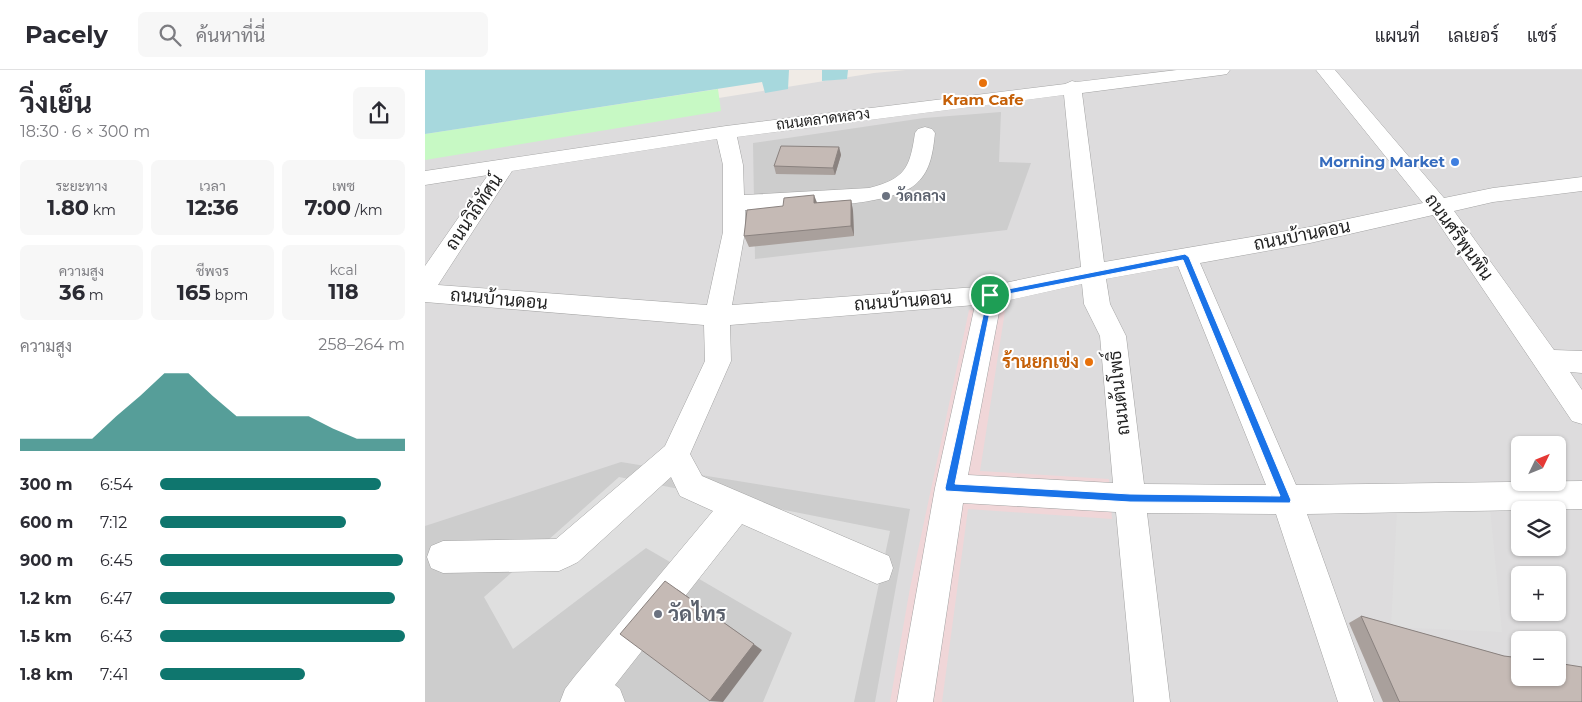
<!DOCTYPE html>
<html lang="th">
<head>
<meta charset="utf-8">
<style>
  body { margin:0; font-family:Montserrat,Sarabun,sans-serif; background:#f7f7f7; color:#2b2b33; height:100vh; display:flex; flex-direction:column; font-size:19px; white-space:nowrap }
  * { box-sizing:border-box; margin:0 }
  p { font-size:16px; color:#7c7c81 }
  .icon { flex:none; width:28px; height:28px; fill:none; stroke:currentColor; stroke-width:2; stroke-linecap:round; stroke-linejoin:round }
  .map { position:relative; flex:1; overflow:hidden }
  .side { display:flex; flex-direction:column; background:#fff; width:425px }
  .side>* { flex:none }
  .needle { width:32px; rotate:47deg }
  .fabs { position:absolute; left:1086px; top:366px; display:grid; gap:10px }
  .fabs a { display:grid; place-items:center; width:55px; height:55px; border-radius:8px; background:#fff; box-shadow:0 1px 4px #0004; font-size:25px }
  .pin { position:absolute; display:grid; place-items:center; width:42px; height:42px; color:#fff; margin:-21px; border:2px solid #fff; border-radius:50%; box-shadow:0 1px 5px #0007 }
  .round { display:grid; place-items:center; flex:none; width:52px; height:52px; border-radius:8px; background:#f7f7f7 }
  .head { display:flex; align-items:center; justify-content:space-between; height:85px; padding:0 20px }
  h1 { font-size:28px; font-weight:700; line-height:38px }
  .figures { display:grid; grid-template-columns:repeat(3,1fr); gap:8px; height:85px; padding:5px 20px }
  .figures div { display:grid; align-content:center; border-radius:8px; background:#f7f7f7; text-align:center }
  .figures b { font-size:21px; font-weight:700 }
  .figures small { font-size:14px; font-weight:400 }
  .figures p { font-size:14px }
  .chart { height:140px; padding:10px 20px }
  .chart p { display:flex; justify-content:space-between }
  .chart svg { width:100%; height:90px; margin-top:5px; fill:#0f766e; opacity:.7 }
  ul { padding:0 20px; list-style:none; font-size:16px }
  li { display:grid; grid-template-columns:80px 60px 1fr; align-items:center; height:38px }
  li i { height:12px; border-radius:6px; background:#0f766e }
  header { display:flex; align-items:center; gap:30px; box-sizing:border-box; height:70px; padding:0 25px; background:#fff; border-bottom:1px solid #e1e1e2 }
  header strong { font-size:24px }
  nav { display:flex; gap:28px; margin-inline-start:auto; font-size:18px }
  .search { width:350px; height:45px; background:#f7f7f7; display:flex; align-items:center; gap:12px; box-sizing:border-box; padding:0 18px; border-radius:8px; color:#7c7c81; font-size:19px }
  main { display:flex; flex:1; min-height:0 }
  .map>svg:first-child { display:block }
  .residential { fill:#dddcdd; fill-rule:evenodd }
  .commercial { fill:#f0d6d8 }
  .religious { fill:#cdcdcd }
  .park { fill:#c7f9c4 }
  .parking { fill:#dfdfdf }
  .water { fill:#a7d8dd }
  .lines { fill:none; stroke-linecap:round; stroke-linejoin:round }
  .minor-casing { stroke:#a3a3a3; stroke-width:1 }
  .minor { fill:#fff; fill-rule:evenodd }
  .wall { fill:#a9a09c }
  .shaded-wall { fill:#8a827f }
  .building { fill:#c5bab5; stroke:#8a827f }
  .route { fill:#1a73e8; stroke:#fff; fill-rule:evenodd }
  .food-dot { fill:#e8710a; stroke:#fff; stroke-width:2 }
  .shop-dot { fill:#3f7fe0; stroke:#fff; stroke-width:2 }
  .worship-dot { fill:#6b7280; stroke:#fff; stroke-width:2 }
  .labels { text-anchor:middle; stroke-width:4; stroke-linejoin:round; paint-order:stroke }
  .far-food-label { font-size:15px; font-weight:bold; fill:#c56008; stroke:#fff }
  .far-street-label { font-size:15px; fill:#1f1f1f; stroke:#fff }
  .far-shop-label { font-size:15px; font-weight:bold; fill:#366cbe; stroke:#fff; text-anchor:end }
  .far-worship-label { font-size:15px; font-weight:bold; fill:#5b616d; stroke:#fff; text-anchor:start }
  .street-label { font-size:18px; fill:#1f1f1f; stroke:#fff }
  .food-label { font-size:18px; font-weight:bold; fill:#c56008; stroke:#fff; text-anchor:end }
  .near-worship-label { font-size:21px; font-weight:bold; fill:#5b616d; stroke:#fff; text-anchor:start }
</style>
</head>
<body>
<header>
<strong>Pacely</strong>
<div class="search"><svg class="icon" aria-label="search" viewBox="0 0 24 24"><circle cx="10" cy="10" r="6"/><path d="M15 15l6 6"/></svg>ค้นหาที่นี่</div>
<nav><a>แผนที่</a><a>เลเยอร์</a><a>แชร์</a></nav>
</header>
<main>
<section class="side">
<div class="head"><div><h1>วิ่งเย็น</h1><p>18:30 · 6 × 300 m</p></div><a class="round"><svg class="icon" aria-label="share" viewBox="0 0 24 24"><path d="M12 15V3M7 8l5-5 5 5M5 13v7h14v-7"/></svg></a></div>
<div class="figures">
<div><p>ระยะทาง</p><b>1.80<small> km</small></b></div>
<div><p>เวลา</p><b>12:36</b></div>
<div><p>เพซ</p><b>7:00<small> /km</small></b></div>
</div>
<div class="figures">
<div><p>ความสูง</p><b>36<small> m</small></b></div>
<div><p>ชีพจร</p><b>165<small> bpm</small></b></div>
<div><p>kcal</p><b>118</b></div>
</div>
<div class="chart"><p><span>ความสูง</span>258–264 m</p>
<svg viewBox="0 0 160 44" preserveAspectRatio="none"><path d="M0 44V38L10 38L20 38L30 38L40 27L50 17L60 6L70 6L80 17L90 27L100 27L110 27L120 27L130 33L140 38L150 38L160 38V44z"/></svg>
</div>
<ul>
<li><b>300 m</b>6:54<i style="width:90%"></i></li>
<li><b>600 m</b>7:12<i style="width:76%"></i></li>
<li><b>900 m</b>6:45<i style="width:99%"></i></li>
<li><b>1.2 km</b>6:47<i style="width:96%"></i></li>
<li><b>1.5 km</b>6:43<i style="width:100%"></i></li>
<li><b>1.8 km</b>7:41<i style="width:59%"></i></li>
</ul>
</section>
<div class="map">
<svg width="1157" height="632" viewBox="0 0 1157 632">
  <rect width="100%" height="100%" fill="#f0ebe6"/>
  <path class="residential" d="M481 0H1157V632H0V75L449 3ZM1095 375H1132V412H1095ZM1095 440H1132V478H1095ZM1095 505H1132V542H1095ZM1095 570H1132V608H1095Z"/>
  <path class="commercial" d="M544 240 580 241 555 401 684 409 687 449 543 439 517 632H465L485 518Z"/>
  <path class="religious" d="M576 42 574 92 606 93 582 160 330 189 328 73 499 48Z
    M196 392 485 439 450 632H0V456Z"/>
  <path class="park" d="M293 19 296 41 0 90V64Z"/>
  <path class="parking" d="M194 407 465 461 429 632H338L367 563 221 478 88 579 59 527Z
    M1065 438 1077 562 966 557 972 440Z"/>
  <path class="water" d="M0 0H364L363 19 340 23 337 12 0 64Z
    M397 0H423L422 9 397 11Z"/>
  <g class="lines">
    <g class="minor-casing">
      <path id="minor" d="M752 0H805L802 4 796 5 657 23 679 192 885 157 998 133 891 0H910L1019 128 1068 118 1157 107V121L1068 132 1029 141 1129 280 1157 281V303L1145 302 1157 320V354L1147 351 1008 145 885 173 775 193 871 415 1157 411V439L882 444 949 632H913L851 444 722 443 745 632H709L691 442 538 433 508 632H472L510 418 550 235 305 255 306 291 265 384 277 406 464 486 468 498 464 510 452 514 317 454 190 615 195 619 200 632H135L140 619 150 606 288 441 255 426 246 407 153 492 145 496 134 501 18 503 6 498 2 487 6 476 18 471 131 469 240 376 280 291 279 255 0 232V196L63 105 0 115V101L301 56 640 14 647 11 651 12ZM639 25 656 197 565 216 307 235 320 162V140C359 137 466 139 492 113 506 100 508 81 510 63L507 59 500 57 493 59 490 63C485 98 480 109 444 118L319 125 318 95 312 67ZM292 69 298 95V162L282 235 13 215 87 101ZM753 196 841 415 719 414 701 266 685 234 681 209ZM657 214 659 234 675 266 688 413 543 405 576 232Z"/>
    </g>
    <use href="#minor" class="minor"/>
  </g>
  <path class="wall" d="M414 77 416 85 410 105 351 104 349 96Z
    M426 130 428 141 429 166 324 177 319 166 392 133Z
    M936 546 1079 586 1157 632H958L924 553Z"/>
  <path class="shaded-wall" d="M414 77 416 85 410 105 408 98Z
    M389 125 393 135 389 133Z
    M426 130 428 141 429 166 426 156Z
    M252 519 337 580 298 632 285 631Z"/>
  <path class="building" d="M356 76 414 77 408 98 349 96Z
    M389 125V133L426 130V156L319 166 322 140 358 136 359 128Z
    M240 511 329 574 285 631 195 564Z
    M936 546 1079 586 1095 588V608H1132V593L1157 597V632H975L974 631Z"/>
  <path class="route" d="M760 184 764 187 866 430 865 433 705 432 521 421 520 418 563 223ZM758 190 855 426 705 424 530 414 568 227Z"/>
  <g class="food-dot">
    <circle cx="558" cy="13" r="5"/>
    <circle cx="664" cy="292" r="5"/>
  </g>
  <circle class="shop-dot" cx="1030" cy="92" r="5"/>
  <g class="worship-dot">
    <circle cx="461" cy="126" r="5"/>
    <circle cx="233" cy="544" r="5"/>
  </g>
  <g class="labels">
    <g class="far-food-label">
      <text x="558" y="35">Kram Cafe</text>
    </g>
    <g class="far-street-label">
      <text transform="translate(398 49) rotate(-7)" y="5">ถนนตลาดหลวง</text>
    </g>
    <g class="far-shop-label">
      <text x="1020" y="97">Morning Market</text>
    </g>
    <g class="far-worship-label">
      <text x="471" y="131">วัดกลาง</text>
    </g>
    <g class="street-label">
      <text transform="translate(49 142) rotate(-56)" y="6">ถนนวิถีทัศน์</text>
      <text transform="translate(877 165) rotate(-11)" y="6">ถนนบ้านดอน</text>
      <text transform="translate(1034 167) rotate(54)" y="6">ถนนศรีพุนพิน</text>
      <text transform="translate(74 229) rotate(5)" y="6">ถนนบ้านดอน</text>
      <text transform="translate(478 231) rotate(-4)" y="6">ถนนบ้านดอน</text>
      <text transform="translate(694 323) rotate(-96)" y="6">ถนนต้นโพธิ์</text>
    </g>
    <g class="food-label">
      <text x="654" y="298">ร้านยกเข่ง</text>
    </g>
    <g class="near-worship-label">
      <text x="243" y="551">วัดไทร</text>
    </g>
  </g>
</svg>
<div class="fabs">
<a><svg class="needle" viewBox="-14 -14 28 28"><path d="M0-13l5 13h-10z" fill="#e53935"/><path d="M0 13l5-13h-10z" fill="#7c7c81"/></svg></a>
<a><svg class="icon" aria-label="layers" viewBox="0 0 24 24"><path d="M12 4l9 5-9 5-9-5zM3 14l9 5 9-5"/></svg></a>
<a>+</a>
<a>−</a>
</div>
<div class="pin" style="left:565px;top:225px;background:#1e9e55"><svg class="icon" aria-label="arrive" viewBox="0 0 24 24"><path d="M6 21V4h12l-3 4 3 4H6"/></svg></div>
</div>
</main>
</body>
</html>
